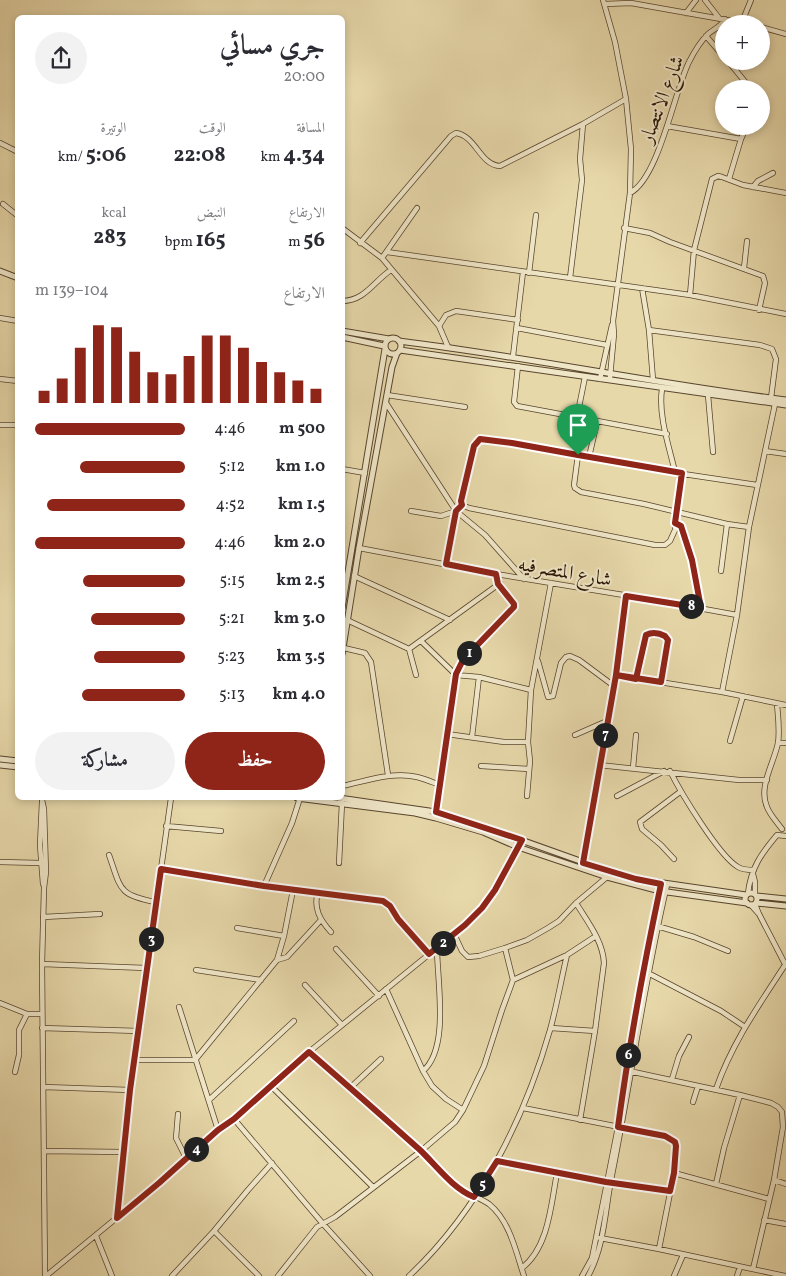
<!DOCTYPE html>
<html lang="ar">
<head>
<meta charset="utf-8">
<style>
  body { margin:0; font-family:Vollkorn,Amiri,serif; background:#f2f2f3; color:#2b2b33; direction:rtl; height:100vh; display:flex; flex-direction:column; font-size:19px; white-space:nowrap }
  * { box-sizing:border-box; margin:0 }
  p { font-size:16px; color:#7c7c81 }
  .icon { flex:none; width:28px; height:28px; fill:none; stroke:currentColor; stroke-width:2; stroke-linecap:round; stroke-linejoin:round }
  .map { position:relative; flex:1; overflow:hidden; direction:ltr }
  .panel { position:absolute; left:15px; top:15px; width:330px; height:785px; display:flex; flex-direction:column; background:#fff; border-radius:8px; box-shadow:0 2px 8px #0003; direction:rtl }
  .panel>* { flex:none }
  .buttons { position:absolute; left:715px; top:15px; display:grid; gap:10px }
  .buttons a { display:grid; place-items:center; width:55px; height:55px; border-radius:50%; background:#fff; box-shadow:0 2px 8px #0003; font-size:25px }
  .pin { position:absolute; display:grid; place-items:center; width:42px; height:42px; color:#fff; margin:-51px -21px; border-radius:50% 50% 50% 0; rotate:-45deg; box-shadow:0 0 5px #0007 }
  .pin .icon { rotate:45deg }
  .km { position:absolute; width:25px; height:25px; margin:-12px; border-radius:50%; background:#222; color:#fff; font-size:14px; line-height:25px; text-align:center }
  .round { display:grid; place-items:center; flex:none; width:52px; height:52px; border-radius:26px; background:#f2f2f3 }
  .head { display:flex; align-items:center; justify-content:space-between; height:85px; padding:0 20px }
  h1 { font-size:28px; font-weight:700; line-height:38px }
  .stats { display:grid; grid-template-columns:repeat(3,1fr); gap:8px; height:85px; padding:5px 20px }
  .stats div { display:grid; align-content:center }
  .stats b { font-size:21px; font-weight:700 }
  .stats small { font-size:14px; font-weight:400 }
  .stats p { font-size:14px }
  .chart { height:140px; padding:10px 20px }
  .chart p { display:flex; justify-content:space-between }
  .chart svg { width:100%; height:90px; margin-top:5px; stroke:#8f2418; stroke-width:6 }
  .primary-button { display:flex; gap:10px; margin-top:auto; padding:10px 20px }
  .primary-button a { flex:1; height:58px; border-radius:30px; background:#8f2418; color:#fff; font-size:20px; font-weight:700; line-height:58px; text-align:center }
  .primary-button a+a { background:#f2f2f3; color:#2b2b33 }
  ul { padding:0 20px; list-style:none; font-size:16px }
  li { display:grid; grid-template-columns:80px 60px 1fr; align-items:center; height:38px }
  li i { height:12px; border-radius:6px; background:#8f2418 }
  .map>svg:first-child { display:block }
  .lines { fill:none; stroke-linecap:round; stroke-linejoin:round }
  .minor-casing { stroke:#58452d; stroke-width:6 }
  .tertiary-casing { stroke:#58452d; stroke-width:7 }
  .minor { stroke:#efe6c8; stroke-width:4.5 }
  .tertiary { stroke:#efe6c8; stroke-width:5 }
  .route-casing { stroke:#fff; stroke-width:10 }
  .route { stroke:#8f2418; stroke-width:6 }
  .labels { text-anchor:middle; stroke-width:4; stroke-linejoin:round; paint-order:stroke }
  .street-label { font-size:20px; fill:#281403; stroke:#efe6c8 }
</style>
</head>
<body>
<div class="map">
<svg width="786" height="1276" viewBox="0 0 786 1276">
  <rect width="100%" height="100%" fill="#e7d8aa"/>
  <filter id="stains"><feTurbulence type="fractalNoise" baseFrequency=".004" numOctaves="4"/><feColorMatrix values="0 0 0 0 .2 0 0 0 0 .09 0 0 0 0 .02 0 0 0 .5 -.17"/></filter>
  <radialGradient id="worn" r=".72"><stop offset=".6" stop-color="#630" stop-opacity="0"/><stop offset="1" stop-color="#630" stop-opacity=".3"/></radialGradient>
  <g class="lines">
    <g class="minor-casing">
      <path id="minor" d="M603 0 615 42 626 99 631 149 630 193 613 321 614 334 610 377
        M705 0 719 18
        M605 4 631 3 749 24
        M686 13 696 0
        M742 22 751 0
        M761 27 786 34
        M706 36 724 57
        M728 61 751 89
        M667 126 741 139
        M0 143 18 152
        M729 179 741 139 747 126
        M753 187 758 181 773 173
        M630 193C659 178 674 92 689 62 694 52 700 42 708 34 714 29 722 26 725 19
        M3 204 18 216
        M342 228 382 258 417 208
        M624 228 650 233 670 242 763 276 765 283 759 310
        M360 243 451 136 456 133C476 136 480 165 500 166L583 124
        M387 252 690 295 786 314
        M382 258 439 326 448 347
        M744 268 747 241
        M529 273 536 215
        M570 278 582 180 580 159 583 124 626 99
        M642 288 649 330 653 380
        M690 295 694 250 712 179 718 176 722 177 743 185 786 193
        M342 301C365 301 374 281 391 270
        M0 318 18 321
        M439 326 446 315 456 311 518 320
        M517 328 607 345
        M649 330 760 345 772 349 776 359 771 398
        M513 356 523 272
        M518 366 514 402 517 406 667 434
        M0 379 18 381
        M600 379 612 325
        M662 389C658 415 669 446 675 472
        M387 395 465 407
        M708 395 713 452
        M386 403 456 511 485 535 524 579
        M577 417 585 377
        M0 425H18
        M765 451 786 454
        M578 455 574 485 575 488 581 492 644 504 727 524 749 527
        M589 457 597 422
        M342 469 365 473
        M462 505 469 508 655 545H665L670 541 675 530 676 511 682 473
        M411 511 441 516 456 511
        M675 523 681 526 692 560 701 608
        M359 548 496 574 660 601 737 615
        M446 564 456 511 462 505 461 501 474 446 480 439 512 443 650 469 757 485
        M721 571 727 524
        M354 576 450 620
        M347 620 409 649 416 675
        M421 641 456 675 479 677 531 690
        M344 648 365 653 371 662 388 775
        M409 649 499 584
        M538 661 548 697 553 696 561 663 566 657 570 656 579 660 614 686
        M616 675 722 692 786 705
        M636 679 644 639 649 634 665 636 668 640 661 682
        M722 692 737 615 749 527 775 404
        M777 704C778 717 780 730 778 743 774 763 758 787 767 807 770 815 777 822 782 829
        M447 734 504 742H528L530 761 527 796
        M575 735 607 721
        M472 737 479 677
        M730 741 743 696
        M528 742 531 690 551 583
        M778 743H786
        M599 765 739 780H767
        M481 766 529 769
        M633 768 636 735
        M670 771C681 793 719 856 738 867 743 870 748 870 754 870
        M342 786C367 781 392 771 417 777 425 779 432 782 440 785
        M617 796 664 771
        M42 800 44 809 46 872 44 888 42 964 45 1276
        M42 802 40 845 43 884
        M436 812 456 675 463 660 513 607C513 598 499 587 496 574
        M166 826 221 831
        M109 855C121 889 118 895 155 902
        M674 859 661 845 642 829 640 822 680 792
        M0 862 40 863
        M339 863 342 803
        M583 863 616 675 626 596
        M161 869 264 886 383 901 390 906 398 919 429 954
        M753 874 755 882V893
        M264 886 292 823 300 798
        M318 892C313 908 320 920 331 932
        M748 893C751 868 761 854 777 835L786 836
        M576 903C587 921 603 941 604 963L595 1031 580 1120
        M755 904 759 914 786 966
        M751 905 758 913
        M43 917 100 914
        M657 926 694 937 728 951
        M237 928 284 936
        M454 934 462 951 468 957 479 956 505 948 527 940 548 928 559 921 576 903 607 877
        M336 949 379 996
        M277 960 287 957 320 921
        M42 964 146 968
        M196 970 261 980
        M648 973 721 1011 745 1027
        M513 980 567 955 596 936
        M305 985 342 1025
        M386 989 423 1071 432 1086 446 1099 463 1110
        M0 1003 27 1014H42
        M179 1007 218 1130
        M42 1028 139 1031
        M551 1028 595 1031
        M309 1052 421 1151 458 1187C468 1195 479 1197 489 1204 510 1221 516 1252 524 1276
        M135 1060H195L277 960 284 936 293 890
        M423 1071C450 1048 437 981 437 948
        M629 1071 740 1095 771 1103 778 1107 782 1112 783 1127 774 1180 753 1269
        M15 1072 19 1055V1030L27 1014
        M672 1079 679 1056 689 1037
        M271 1086 373 1187
        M44 1087 130 1090
        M350 1088 381 1059
        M716 1089C732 1043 759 1005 785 965
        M209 1100 294 1021
        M693 1102 698 1086
        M523 1108 665 1136 673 1139 676 1146 674 1173 659 1249
        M178 1114 176 1138 186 1158
        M234 1119 324 1225 370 1276
        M44 1151 123 1152
        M497 1161 606 1182 670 1191
        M674 1173 769 1199
        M774 1180 786 1184
        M716 1184 724 1148 740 1095
        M117 1218 130 1090 171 798
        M764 1220 786 1224
        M214 1231 259 1276
        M96 1236 112 1276
        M600 1238 659 1249 785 1276
        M522 1268C549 1247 551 1204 557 1173
        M46 1276 159 1183 218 1130 234 1119 256 1101 309 1052 465 925C490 902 506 871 521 840
        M172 1276 214 1231 248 1190 272 1163
        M278 1276 317 1227 335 1217 421 1151 455 1122 463 1110 484 1066 502 1010 513 980 505 948
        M409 1276C478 1211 524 1121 550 1030 557 1005 561 980 567 955
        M582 1276 592 1258 596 1238 618 1127 625 1070 643 972 661 884
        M588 1276C604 1248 605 1212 611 1180 631 1082 644 982 667 885
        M674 1276 683 1255
        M737 1276 740 1267"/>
    </g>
    <g class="tertiary-casing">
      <path id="tertiary" d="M0 271 18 278
        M342 331 389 339
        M342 337 384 346
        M385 346a8 8 0 1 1 16 0a8 8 0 1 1-16 0Z
        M399 341C528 357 656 384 786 400
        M400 350 786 405
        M342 608 385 349
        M342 654 359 548 392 367 397 353
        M0 759 18 761
        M0 765 18 767
        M297 798 415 813 436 818 483 832 518 847 607 877 660 891 747 903
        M339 798 436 812 493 830 611 872 636 879 746 895
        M745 899a6 6 0 1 1 12 0a6 6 0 1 1-12 0Z
        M757 896 786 899
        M756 903 786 906"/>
    </g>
    <use href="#minor" class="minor"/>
    <use href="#tertiary" class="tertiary"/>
  </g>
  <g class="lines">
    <g class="route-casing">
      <path id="route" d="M578 455 512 443 480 439 474 446 461 501 462 505 456 511 446 564 496 574 498 584 514 604V607L463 660 456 674 436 812 522 840 495 890 482 908 465 925 429 954 398 919 390 906 383 901 264 886 161 869 130 1090 117 1218 159 1183 218 1130 234 1119 309 1052C346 1084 383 1117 419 1149 436 1165 452 1188 474 1197L497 1161 606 1182 670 1191 674 1173 676 1146 675 1142 665 1136 618 1127C629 1045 644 964 661 884L636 879 583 863 616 675 661 682 668 640 665 636C659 633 652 632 646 635L636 679 616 675 626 596 701 608 692 560 681 526 675 523 682 473 578 455"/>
    </g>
    <use href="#route" class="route"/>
  </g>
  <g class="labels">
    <g class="street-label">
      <text transform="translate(661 99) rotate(-69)" y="7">شارع الانتصار</text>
      <text transform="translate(565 571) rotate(10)" y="7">شارع المتصرفيه</text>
    </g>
  </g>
  <rect width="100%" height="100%" filter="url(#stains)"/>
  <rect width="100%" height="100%" fill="url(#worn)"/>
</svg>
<div class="buttons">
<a>+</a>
<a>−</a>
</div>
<div class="pin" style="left:578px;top:455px;background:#1e9e55"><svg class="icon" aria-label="arrive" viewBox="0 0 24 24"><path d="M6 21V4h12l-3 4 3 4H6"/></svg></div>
<b class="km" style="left:469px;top:653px">1</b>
<b class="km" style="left:443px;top:943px">2</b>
<b class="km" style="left:151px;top:939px">3</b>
<b class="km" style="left:196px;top:1149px">4</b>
<b class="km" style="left:482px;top:1184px">5</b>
<b class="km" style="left:628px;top:1055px">6</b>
<b class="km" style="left:605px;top:735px">7</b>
<b class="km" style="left:691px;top:606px">8</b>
<section class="panel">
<div class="head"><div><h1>جري مسائي</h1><p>20:00</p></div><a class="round"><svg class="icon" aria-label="share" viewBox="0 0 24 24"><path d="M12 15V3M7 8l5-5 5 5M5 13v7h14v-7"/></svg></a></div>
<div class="stats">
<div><p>المسافة</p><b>4.34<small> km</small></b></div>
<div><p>الوقت</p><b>22:08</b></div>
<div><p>الوتيرة</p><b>5:06<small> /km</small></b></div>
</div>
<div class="stats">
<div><p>الارتفاع</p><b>56<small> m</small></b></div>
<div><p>النبض</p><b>165<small> bpm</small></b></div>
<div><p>kcal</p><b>283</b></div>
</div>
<div class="chart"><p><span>الارتفاع</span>104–139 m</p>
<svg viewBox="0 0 160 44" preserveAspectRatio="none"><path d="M5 44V38M15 44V32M25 44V17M35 44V6M45 44V7M55 44V19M65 44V29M75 44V30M85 44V21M95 44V11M105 44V11M115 44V17M125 44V24M135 44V29M145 44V33M155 44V37"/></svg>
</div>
<ul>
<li><b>500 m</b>4:46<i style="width:100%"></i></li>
<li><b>1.0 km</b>5:12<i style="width:70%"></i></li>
<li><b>1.5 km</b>4:52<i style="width:92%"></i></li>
<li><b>2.0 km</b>4:46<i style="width:100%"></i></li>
<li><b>2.5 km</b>5:15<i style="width:68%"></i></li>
<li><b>3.0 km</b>5:21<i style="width:63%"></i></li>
<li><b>3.5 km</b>5:23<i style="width:61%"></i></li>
<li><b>4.0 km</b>5:13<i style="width:69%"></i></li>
</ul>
<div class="primary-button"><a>حفظ</a><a>مشاركة</a></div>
</section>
</div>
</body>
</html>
